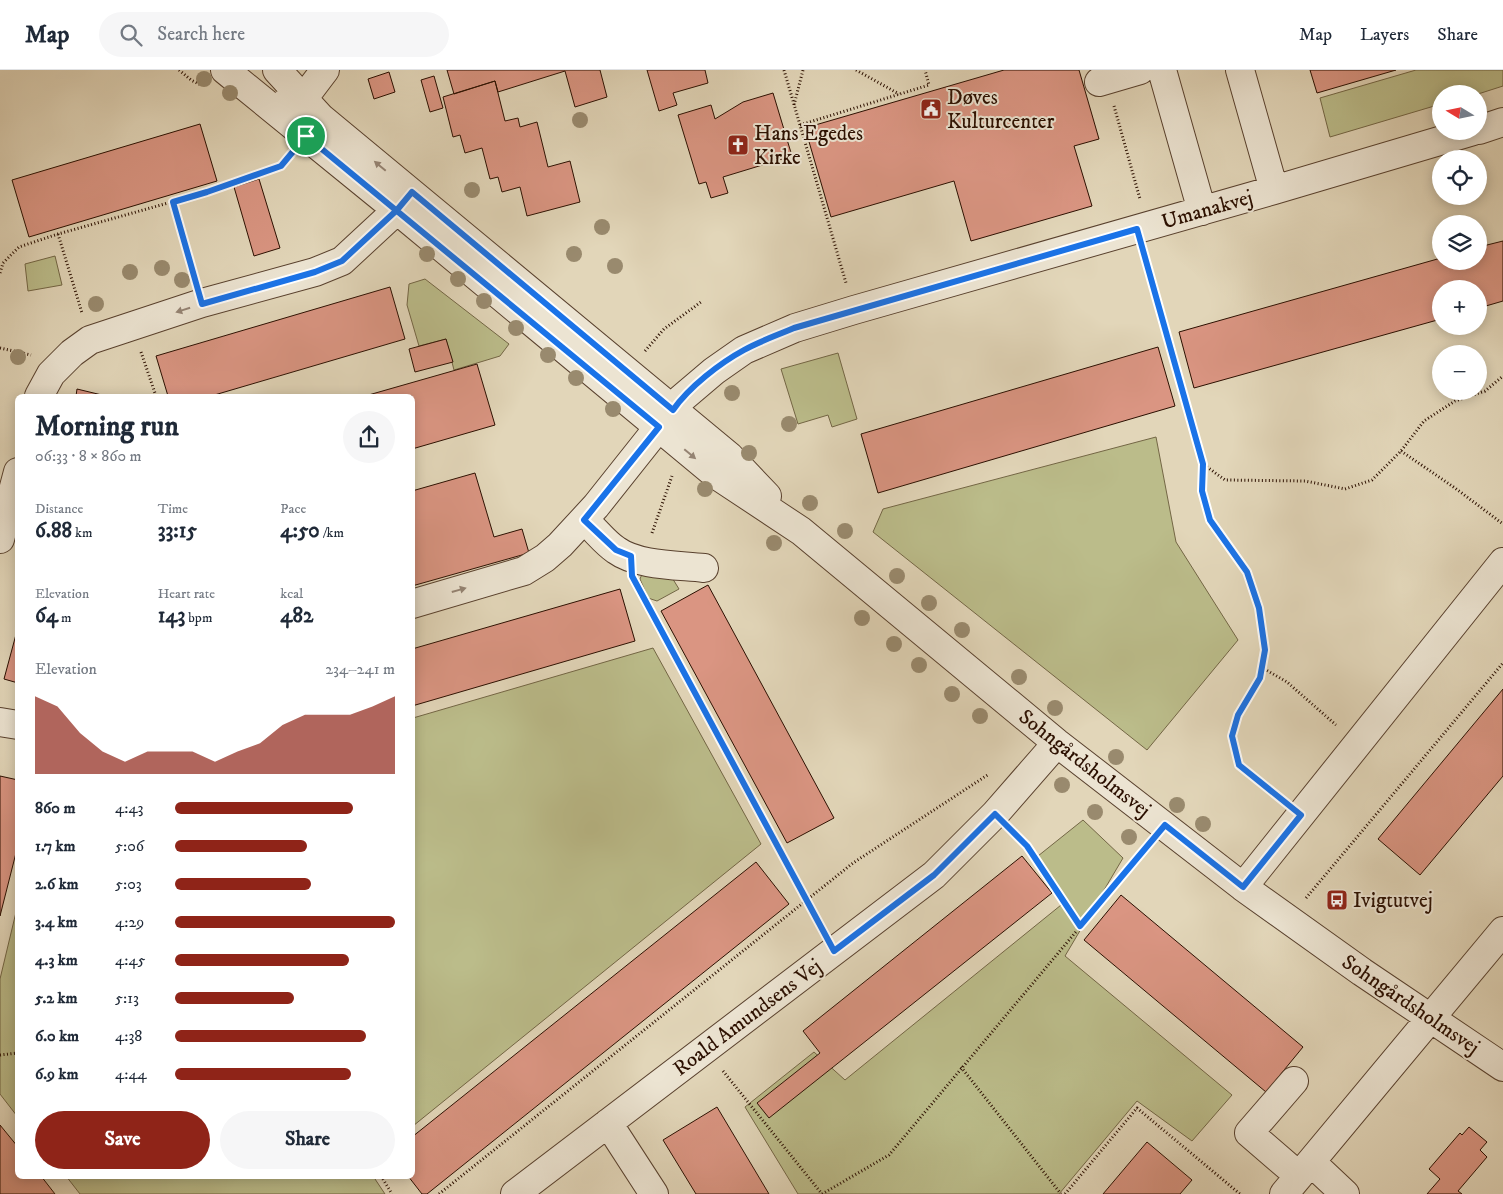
<!DOCTYPE html>
<html lang="en">
<head>
<meta charset="utf-8">
<style>
  body { margin:0; font-family:"IM FELL DW Pica",serif; background:#f6f6f7; color:#1f2937; height:100vh; display:flex; flex-direction:column; font-size:19px; white-space:nowrap }
  * { box-sizing:border-box; margin:0 }
  p { font-size:16px; color:#747a83 }
  .icon { flex:none; width:28px; height:28px; fill:none; stroke:currentColor; stroke-width:2; stroke-linecap:round; stroke-linejoin:round }
  .map { position:relative; flex:1; overflow:hidden }
  .drawer { position:absolute; left:15px; top:324px; width:400px; height:785px; display:flex; flex-direction:column; background:#fff; border-radius:8px; box-shadow:0 2px 12px #0003 }
  .drawer>* { flex:none }
  .needle { width:32px; rotate:280deg }
  .fabs { position:absolute; left:1432px; top:15px; display:grid; gap:10px }
  .fabs a { display:grid; place-items:center; width:55px; height:55px; border-radius:50%; background:#fff; box-shadow:0 2px 12px #0003; font-size:25px }
  .pin { position:absolute; display:grid; place-items:center; width:42px; height:42px; color:#fff; margin:-21px; border:2px solid #fff; border-radius:50%; box-shadow:0 1px 5px #0007 }
  .round { display:grid; place-items:center; flex:none; width:52px; height:52px; border-radius:26px; background:#f6f6f7 }
  .summary { display:flex; align-items:center; justify-content:space-between; height:85px; padding:0 20px }
  h1 { font-size:28px; font-weight:700; line-height:38px }
  .figures { display:grid; grid-template-columns:repeat(3,1fr); gap:8px; height:85px; padding:5px 20px }
  .figures div { display:grid; align-content:center }
  .figures b { font-size:21px; font-weight:700 }
  .figures small { font-size:14px; font-weight:400 }
  .figures p { font-size:14px }
  .chart { height:140px; padding:10px 20px }
  .chart p { display:flex; justify-content:space-between }
  .chart svg { width:100%; height:90px; margin-top:5px; fill:#8f2418; opacity:.7 }
  .cta { display:flex; gap:10px; margin-top:auto; padding:10px 20px }
  .cta a { flex:1; height:58px; border-radius:30px; background:#8f2418; color:#fff; font-size:20px; font-weight:700; line-height:58px; text-align:center }
  .cta a+a { background:#f6f6f7; color:#1f2937 }
  ul { padding:0 20px; list-style:none; font-size:16px }
  li { display:grid; grid-template-columns:80px 60px 1fr; align-items:center; height:38px }
  li i { height:12px; border-radius:6px; background:#8f2418 }
  header { display:flex; align-items:center; gap:30px; box-sizing:border-box; height:70px; padding:0 25px; background:#fff; border-bottom:1px solid #e0e1e3 }
  header strong { font-size:24px }
  nav { display:flex; gap:28px; margin-inline-start:auto; font-size:18px }
  .search { width:350px; height:45px; background:#f6f6f7; display:flex; align-items:center; gap:12px; box-sizing:border-box; padding:0 18px; border-radius:28px; color:#747a83; font-size:19px }
  .map>svg:first-child { display:block }
  .green { fill:#bbbc8a; stroke:#736645 }
  .building { fill:#da9582; stroke:#2b0f00 }
  .lines { fill:none; stroke-linecap:round; stroke-linejoin:round }
  .minor-casing { stroke:#59412e; stroke-width:30 }
  .path { stroke:#2b0f00; stroke-width:3; stroke-dasharray:1 2.5; stroke-linecap:butt }
  .minor { stroke:#ece4d2; stroke-width:28 }
  .tree { fill:#998a6e }
  .oneway { fill:#958474 }
  .route-casing { stroke:#fff; stroke-width:10 }
  .route { stroke:#1a73e8; stroke-width:6 }
  .labels { text-anchor:middle; stroke-width:4; stroke-linejoin:round; paint-order:stroke }
  .poi-label { font-size:21px; fill:#2b0f00; stroke:#ece4d2; text-anchor:start }
  .street-label { font-size:21px; fill:#2b0f00; stroke:#ece4d2 }
</style>
</head>
<body>
<header>
<strong>Map</strong>
<div class="search"><svg class="icon" aria-label="search" viewBox="0 0 24 24"><circle cx="10" cy="10" r="6"/><path d="M15 15l6 6"/></svg>Search here</div>
<nav><a>Map</a><a>Layers</a><a>Share</a></nav>
</header>
<div class="map">
<svg width="1503" height="1124" viewBox="0 0 1503 1124">
  <rect width="100%" height="100%" fill="#e2d6b9"/>
  <filter id="stains"><feTurbulence type="fractalNoise" baseFrequency=".004" numOctaves="4"/><feColorMatrix values="0 0 0 0 .2 0 0 0 0 .09 0 0 0 0 .02 0 0 0 .5 -.17"/></filter>
  <radialGradient id="worn" r=".72"><stop offset=".6" stop-color="#630" stop-opacity="0"/><stop offset="1" stop-color="#630" stop-opacity=".3"/></radialGradient>
  <path class="green" d="M1416 0H1503V16L1478 24H1441V34L1330 67 1320 28Z
    M55 186 62 215 28 221 25 194Z
    M425 209 509 274 500 286 454 300 446 269 419 276 407 235 409 214Z
    M838 283 857 349 832 357 828 345 798 354 781 299Z
    M1156 367 1176 472 1238 570 1147 680 873 462 883 439Z
    M642 504 671 506 679 519 657 531 648 528 640 509Z
    M653 578 761 774 413 1056V648Z
    M1083 750 1123 788 1065 886 1232 1025 1192 1071 1137 1031 1059 1124H798L745 1037 814 982 845 1010 1066 831 1038 786Z
    M17 838 18 1046H17L0 1024V909Z
    M66 1106H373L385 1124H80Z"/>
  <path class="building" d="M447 0H600L607 27 575 37 565 1 498 22 495 11 454 24Z
    M647 0H705L708 13 673 23 677 35 659 41Z
    M1004 0H1079L1099 69 1074 76 1092 136 971 171 954 111 831 147 805 58Z
    M1310 0H1396L1317 23Z
    M389 2 395 22 374 29 368 9Z
    M434 6 443 38 430 42 421 10Z
    M495 11 505 51 518 48 520 57 537 52 548 97 570 91 580 132 527 146 520 117 502 122 498 107 490 109 482 78 465 83 460 65 453 67 443 27Z
    M773 23 792 86 723 107 728 123 711 128 706 112 699 114 678 45 711 35 715 49 743 32Z
    M200 54 217 111 29 167 12 110Z
    M259 109 280 178 254 186 234 117Z
    M1503 171V231L1479 238V219H1441V249L1194 318 1179 262 1441 188V191H1479V177Z
    M390 217 405 269 211 326H168L156 286Z
    M446 269 453 292 415 302 409 279Z
    M1158 277 1175 336 878 423 861 364Z
    M477 294 495 355 412 379V326H365Z
    M77 319 106 326H76Z
    M475 403 494 467 522 459 529 483 412 516V421Z
    M708 515 834 748 787 773 661 541Z
    M620 519 635 571 412 636V579Z
    M18 557V613L4 609Z
    M1503 619V706L1420 805 1378 769Z
    M0 706 18 710V775L0 846Z
    M1022 786 1052 823 769 1048 757 1033 820 983 803 961Z
    M756 792 789 834 427 1124H422L408 1106H412V1067Z
    M1121 825 1303 977 1266 1022 1084 870Z
    M717 1037 769 1124H696L663 1070Z
    M0 1055 18 1077V1106H41L55 1124H0Z
    M1469 1057 1487 1072 1480 1080 1487 1087 1458 1121 1462 1124H1427L1440 1109 1429 1099 1460 1063 1462 1065Z
    M1147 1072 1192 1110 1180 1124H1103Z"/>
  <g class="lines">
    <g class="minor-casing">
      <path id="minor" d="M225 0 397 140 715 404 801 461 1057 673 1243 817 1362 902 1503 997
        M277 0 320 47 729 386 767 426
        M1162 0 1202 141
        M1240 0 1274 120
        M1099 12 1140 0
        M285 33 303 29 325 0
        M1479 60 1503 52
        M39 326 51 304 72 283 90 270 202 233 315 202 342 191 397 140 408 127
        M584 450C595 459 604 472 616 480 638 496 678 495 704 498
        M0 469 18 402
        M412 534 524 501 545 488 560 475 596 436 681 329 714 301 744 280 795 258 854 240 1274 120 1473 61
        M0 652 18 655
        M1243 817 1503 492
        M1294 1011 1249 1063 1299 1106
        M608 1053 654 1124
        M1311 1092 1345 1124
        M515 1124 934 805 995 744 1057 673
        M1284 1124 1503 861"/>
    </g>
    <path class="path" d="M179 0 191 10 201 15
      M784 0 846 213
      M856 0 899 24
      M794 35 803 0
      M1114 36 1140 129
      M800 55 929 15 925 0
      M173 132 194 206
      M58 164 82 243
      M1145 186 1203 394 1225 410 1305 411 1345 419 1372 410 1401 381 1424 351 1455 331 1485 321 1503 306
      M0 203 3 193 19 177 58 164 207 122 281 96 288 87
      M0 278 31 285
      M645 281 664 259 701 232
      M141 282 156 326
      M1401 381 1455 418 1503 454
      M1203 395 1202 421 1210 450 1247 503 1259 538 1265 580 1259 608 1238 645 1232 666 1239 695 1278 727
      M652 463 672 406
      M640 521 820 857
      M1261 597 1287 612 1336 655
      M1016 765 1027 776 1080 856
      M1306 828 1503 593
      M0 985 18 983
      M961 997 1061 1124
      M723 1001 822 1124
      M381 1106 392 1124
      M439 1124 853 793 989 704
      M822 1124 889 1085 1147 777
      M1065 1124 1137 1038 1240 1124"/>
    <use href="#minor" class="minor"/>
  </g>
  <g class="tree">
    <circle cx="204" cy="9" r="8"/>
    <circle cx="230" cy="23" r="8"/>
    <circle cx="580" cy="50" r="8"/>
    <circle cx="472" cy="120" r="8"/>
    <circle cx="602" cy="157" r="8"/>
    <circle cx="427" cy="184" r="8"/>
    <circle cx="574" cy="184" r="8"/>
    <circle cx="615" cy="196" r="8"/>
    <circle cx="162" cy="198" r="8"/>
    <circle cx="130" cy="202" r="8"/>
    <circle cx="458" cy="209" r="8"/>
    <circle cx="182" cy="210" r="8"/>
    <circle cx="484" cy="231" r="8"/>
    <circle cx="96" cy="234" r="8"/>
    <circle cx="516" cy="258" r="8"/>
    <circle cx="548" cy="285" r="8"/>
    <circle cx="18" cy="287" r="8"/>
    <circle cx="576" cy="308" r="8"/>
    <circle cx="732" cy="323" r="8"/>
    <circle cx="613" cy="339" r="8"/>
    <circle cx="789" cy="354" r="8"/>
    <circle cx="749" cy="383" r="8"/>
    <circle cx="705" cy="419" r="8"/>
    <circle cx="810" cy="433" r="8"/>
    <circle cx="845" cy="461" r="8"/>
    <circle cx="774" cy="473" r="8"/>
    <circle cx="897" cy="506" r="8"/>
    <circle cx="929" cy="533" r="8"/>
    <circle cx="862" cy="548" r="8"/>
    <circle cx="962" cy="560" r="8"/>
    <circle cx="894" cy="574" r="8"/>
    <circle cx="919" cy="595" r="8"/>
    <circle cx="1019" cy="607" r="8"/>
    <circle cx="952" cy="624" r="8"/>
    <circle cx="1055" cy="638" r="8"/>
    <circle cx="980" cy="646" r="8"/>
    <circle cx="1116" cy="687" r="8"/>
    <circle cx="1062" cy="715" r="8"/>
    <circle cx="1177" cy="735" r="8"/>
    <circle cx="1095" cy="742" r="8"/>
    <circle cx="1203" cy="754" r="8"/>
    <circle cx="1129" cy="767" r="8"/>
  </g>
  <defs><path id="oneway-solid" d="M-6-.8H1V-3.2L6.5 0L1 3.2V.8H-6Z" transform="scale(1.25)"/></defs>
  <g class="oneway">
    <use href="#oneway-solid" transform="translate(380 96) rotate(-140)"/>
    <use href="#oneway-solid" transform="translate(183 240) rotate(162)"/>
    <use href="#oneway-solid" transform="translate(690 384) rotate(40)"/>
    <use href="#oneway-solid" transform="translate(459 520) rotate(-16)"/>
  </g>
  <g class="lines">
    <g class="route-casing">
      <path id="route" d="M306 66 659 357 584 450 616 480 631 486 632 506 834 881 934 805 995 744 1027 776 1080 856 1165 755 1243 817 1301 745 1239 695 1232 666 1238 645 1260 608 1265 580 1259 538 1247 502 1210 450 1202 421 1203 394 1137 159 794 258C778 265 760 271 744 280 720 293 689 317 673 340L412 122 397 140 342 191 315 202 202 234 173 132 207 122 281 96 306 66"/>
    </g>
    <use href="#route" class="route"/>
  </g>
  <defs>
    <g id="civic-square" transform="scale(1.125)"><rect x="-9" y="-9" width="18" height="18" rx="4" fill="#8f2418" stroke="#ece4d2"/><path d="M-.6-6.5H3V-4.5H.6V-3L4-1V1h2V6H-6V1h2V-1L-.6-3ZM-1.2 2.5V6h2.4V2.5Z" fill="#fff"/></g>
    <g id="church-square" transform="scale(1.125)"><rect x="-9" y="-9" width="18" height="18" rx="4" fill="#8f2418" stroke="#ece4d2"/><path d="M-1.2-6h2.4v3.5h3.3v2.4h-3.3V6h-2.4V-.1h-3.3v-2.4h3.3Z" fill="#fff"/></g>
    <g id="bus-square" transform="scale(1.125)"><rect x="-9" y="-9" width="18" height="18" rx="4" fill="#8f2418" stroke="#ece4d2"/><path d="M-5-6H5V4H4V6H2V4H-2V6H-4V4H-5ZM-3.5-4V0h7V-4ZM-3.5 1.2v1.5H-2V1.2ZM2 1.2v1.5H3.5V1.2Z" fill="#fff"/></g>
  </defs>
  <g fill-rule="evenodd">
    <use href="#civic-square" x="931" y="39"/>
    <use href="#church-square" x="738" y="75"/>
    <use href="#bus-square" x="1337" y="830"/>
  </g>
  <g class="labels">
    <g class="poi-label">
      <text x="947" y="34">Døves<tspan x="947" dy="24">Kulturcenter</tspan></text>
      <text x="754" y="70">Hans Egedes<tspan x="754" dy="24">Kirke</tspan></text>
      <text x="1353" y="837">Ivigtutvej</text>
    </g>
    <g class="street-label">
      <text transform="translate(1207 139) rotate(-16)" y="7">Umanakvej</text>
      <text transform="translate(1085 693) rotate(38)" y="7">Sohngårdsholmsvej</text>
      <text transform="translate(1411 934) rotate(34)" y="7">Sohngårdsholmsvej</text>
      <text transform="translate(747 947) rotate(-37)" y="7">Roald Amundsens Vej</text>
    </g>
  </g>
  <rect width="100%" height="100%" filter="url(#stains)"/>
  <rect width="100%" height="100%" fill="url(#worn)"/>
</svg>
<div class="fabs">
<a><svg class="needle" viewBox="-14 -14 28 28"><path d="M0-13l5 13h-10z" fill="#e53935"/><path d="M0 13l5-13h-10z" fill="#747a83"/></svg></a>
<a><svg class="icon" aria-label="locate" viewBox="0 0 24 24"><circle cx="12" cy="12" r="6"/><path d="M12 2v4M12 18v4M2 12h4M18 12h4"/></svg></a>
<a><svg class="icon" aria-label="layers" viewBox="0 0 24 24"><path d="M12 4l9 5-9 5-9-5zM3 14l9 5 9-5"/></svg></a>
<a>+</a>
<a>−</a>
</div>
<div class="pin" style="left:306px;top:66px;background:#1e9e55"><svg class="icon" aria-label="arrive" viewBox="0 0 24 24"><path d="M6 21V4h12l-3 4 3 4H6"/></svg></div>
<section class="drawer">
<div class="summary"><div><h1>Morning run</h1><p>06:33 · 8 × 860 m</p></div><a class="round"><svg class="icon" aria-label="share" viewBox="0 0 24 24"><path d="M12 15V3M7 8l5-5 5 5M5 13v7h14v-7"/></svg></a></div>
<div class="figures">
<div><p>Distance</p><b>6.88<small> km</small></b></div>
<div><p>Time</p><b>33:15</b></div>
<div><p>Pace</p><b>4:50<small> /km</small></b></div>
</div>
<div class="figures">
<div><p>Elevation</p><b>64<small> m</small></b></div>
<div><p>Heart rate</p><b>143<small> bpm</small></b></div>
<div><p>kcal</p><b>482</b></div>
</div>
<div class="chart"><p><span>Elevation</span>234–241 m</p>
<svg viewBox="0 0 160 44" preserveAspectRatio="none"><path d="M0 44V6L10 11L20 24L30 33L40 38L50 33L60 33L70 33L80 38L90 33L100 29L110 20L120 15L130 15L140 15L150 11L160 6V44z"/></svg>
</div>
<ul>
<li><b>860 m</b>4:43<i style="width:81%"></i></li>
<li><b>1.7 km</b>5:06<i style="width:60%"></i></li>
<li><b>2.6 km</b>5:03<i style="width:62%"></i></li>
<li><b>3.4 km</b>4:29<i style="width:100%"></i></li>
<li><b>4.3 km</b>4:45<i style="width:79%"></i></li>
<li><b>5.2 km</b>5:13<i style="width:54%"></i></li>
<li><b>6.0 km</b>4:38<i style="width:87%"></i></li>
<li><b>6.9 km</b>4:44<i style="width:80%"></i></li>
</ul>
<div class="cta"><a>Save</a><a>Share</a></div>
</section>
</div>
</body>
</html>
